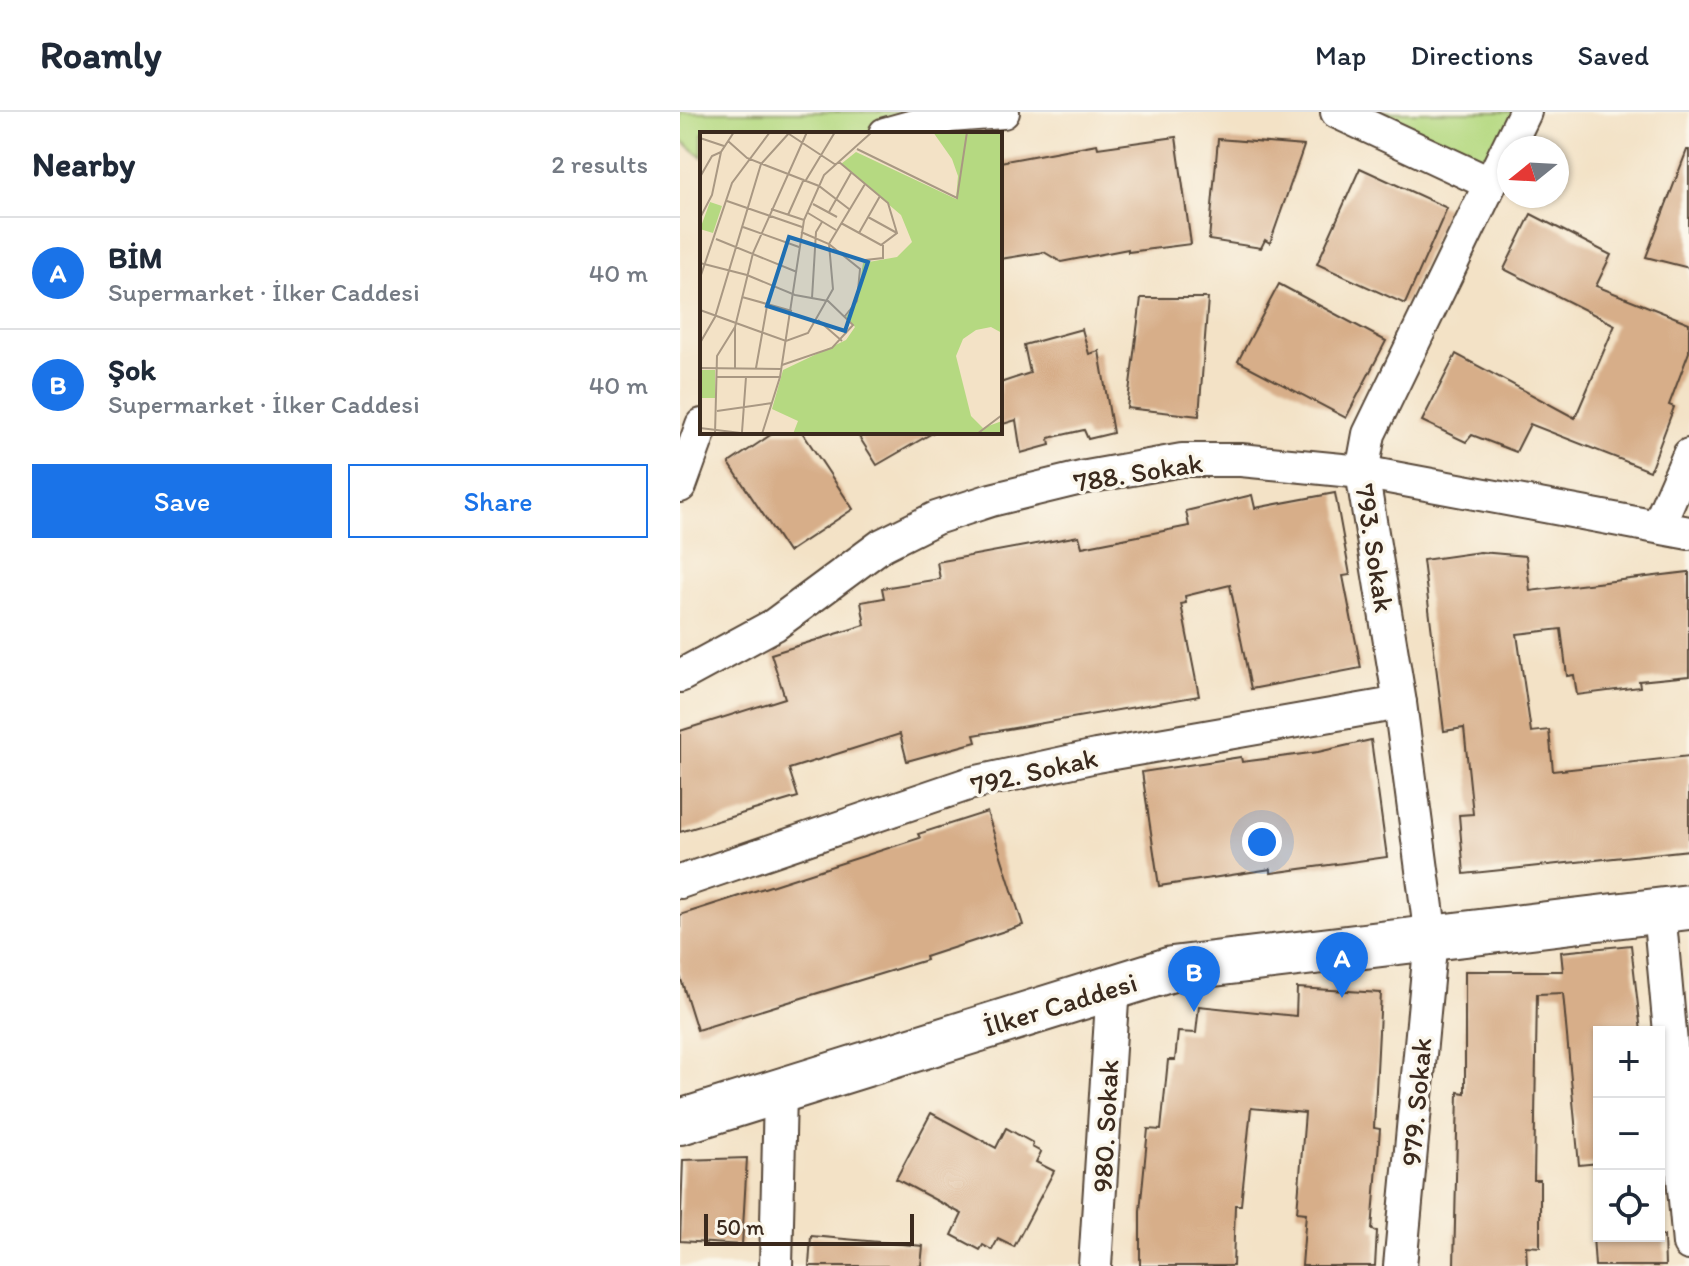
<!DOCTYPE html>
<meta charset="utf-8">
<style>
body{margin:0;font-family:Itim,sans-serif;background:#f6f6f7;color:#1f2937}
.controls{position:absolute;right:24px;bottom:24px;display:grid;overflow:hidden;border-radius:0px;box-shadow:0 2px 6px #0004}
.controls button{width:72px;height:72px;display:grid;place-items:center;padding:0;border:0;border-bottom:2px solid #e0e1e3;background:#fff;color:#1f2937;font:40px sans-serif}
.compass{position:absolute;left:817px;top:24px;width:72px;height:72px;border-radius:50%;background:#fff;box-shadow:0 2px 6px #0004;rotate:252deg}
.scale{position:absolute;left:24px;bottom:20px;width:210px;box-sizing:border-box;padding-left:8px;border:4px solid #3b2a1e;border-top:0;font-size:22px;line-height:28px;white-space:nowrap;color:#3b2a1e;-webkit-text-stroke:6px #fbf7ec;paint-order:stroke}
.you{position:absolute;left:582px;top:730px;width:28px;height:28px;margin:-20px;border:6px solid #fff;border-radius:50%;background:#1a73e8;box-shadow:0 0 0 12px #1a73e833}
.badge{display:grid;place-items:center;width:52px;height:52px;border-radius:50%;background:#1a73e8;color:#fff;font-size:26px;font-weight:700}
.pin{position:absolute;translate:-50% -66px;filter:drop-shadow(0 2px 4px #0008)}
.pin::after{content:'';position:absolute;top:42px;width:28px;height:24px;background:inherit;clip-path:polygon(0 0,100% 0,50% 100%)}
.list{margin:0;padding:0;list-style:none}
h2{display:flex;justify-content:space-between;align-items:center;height:104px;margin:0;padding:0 32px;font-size:34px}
h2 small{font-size:26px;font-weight:400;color:#747a83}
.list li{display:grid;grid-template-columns:52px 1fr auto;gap:24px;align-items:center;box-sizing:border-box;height:112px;padding:0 32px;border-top:2px solid #e0e1e3}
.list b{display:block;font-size:30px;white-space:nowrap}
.list p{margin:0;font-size:26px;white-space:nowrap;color:#747a83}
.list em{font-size:26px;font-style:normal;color:#747a83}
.actions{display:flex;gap:16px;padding:24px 32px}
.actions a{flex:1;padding:18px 0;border:2px solid #1a73e8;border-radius:0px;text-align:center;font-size:28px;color:#1a73e8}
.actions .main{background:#1a73e8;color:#fff}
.icon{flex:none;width:44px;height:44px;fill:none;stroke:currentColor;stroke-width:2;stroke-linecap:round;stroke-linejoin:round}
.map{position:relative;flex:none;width:1009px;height:1154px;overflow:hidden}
header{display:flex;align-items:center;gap:48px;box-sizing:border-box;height:112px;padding:0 40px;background:#fff;border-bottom:2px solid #e0e1e3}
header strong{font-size:38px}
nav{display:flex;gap:44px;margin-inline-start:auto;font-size:28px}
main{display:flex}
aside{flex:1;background:#fff}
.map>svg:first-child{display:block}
.green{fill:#b5d981;stroke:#788250;stroke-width:2}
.building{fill:#d7ae89}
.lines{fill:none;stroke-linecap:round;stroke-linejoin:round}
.street-casing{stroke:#574637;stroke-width:36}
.secondary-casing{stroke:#574637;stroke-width:48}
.street{stroke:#fff;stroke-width:32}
.secondary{stroke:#fff;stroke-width:44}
.labels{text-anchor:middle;stroke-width:7;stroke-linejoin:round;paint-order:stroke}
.street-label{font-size:28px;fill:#3b2a1e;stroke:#fbf7ec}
.inset-road{fill:none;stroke:#a99883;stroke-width:2}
.view{fill:#1f6fb2;fill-opacity:0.15;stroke:#1f6fb2;stroke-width:4}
.inset-edge{fill:none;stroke:#3b2a1e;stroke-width:4}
</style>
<header>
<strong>Roamly</strong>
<nav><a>Map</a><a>Directions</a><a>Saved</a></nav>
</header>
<main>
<aside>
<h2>Nearby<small>2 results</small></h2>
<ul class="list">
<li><span class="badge">A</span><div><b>BİM</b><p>Supermarket · İlker Caddesi</p></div><em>40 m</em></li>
<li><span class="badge">B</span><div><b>Şok</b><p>Supermarket · İlker Caddesi</p></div><em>40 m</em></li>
</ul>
<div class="actions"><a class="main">Save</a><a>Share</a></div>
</aside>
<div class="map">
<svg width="1009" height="1154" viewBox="0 0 1009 1154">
<rect width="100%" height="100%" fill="#fbf7ec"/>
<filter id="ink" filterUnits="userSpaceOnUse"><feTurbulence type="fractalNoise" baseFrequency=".0125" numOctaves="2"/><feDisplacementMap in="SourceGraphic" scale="16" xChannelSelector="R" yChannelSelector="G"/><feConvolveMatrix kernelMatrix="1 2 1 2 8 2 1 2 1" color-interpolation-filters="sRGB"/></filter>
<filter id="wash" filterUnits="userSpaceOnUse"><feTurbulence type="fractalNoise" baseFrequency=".006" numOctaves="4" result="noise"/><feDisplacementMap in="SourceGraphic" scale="32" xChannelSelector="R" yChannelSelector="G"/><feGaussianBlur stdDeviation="1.8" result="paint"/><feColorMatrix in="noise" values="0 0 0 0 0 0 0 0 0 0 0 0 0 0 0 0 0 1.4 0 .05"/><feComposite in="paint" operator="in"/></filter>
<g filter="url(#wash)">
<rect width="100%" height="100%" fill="#f3e2c6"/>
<g class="green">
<path d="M 0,0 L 247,0 L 185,22 L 22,22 L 22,45 L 0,27 Z"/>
<path d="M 695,0 L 849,0 L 823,56 Z"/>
</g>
<g id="blocks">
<g class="building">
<path d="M 496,25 L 511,132 L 448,140 L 448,137 L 381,150 L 364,140 L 320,147 L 320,50 L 417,32 L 418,36 Z"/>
<path d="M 538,27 L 624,34 L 590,131 L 585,128 L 581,136 L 529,128 Z"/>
<path d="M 1007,38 L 1009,38 L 1009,156 L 966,145 Z"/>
<path d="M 680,56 L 767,96 L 725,192 L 637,152 Z"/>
<path d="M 851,102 L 931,143 L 916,174 L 1009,211 L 1009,240 L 989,293 L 994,295 L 970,359 L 850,312 L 836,340 L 792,323 L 786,330 L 742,309 L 776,242 L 895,306 L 935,213 L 824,157 Z"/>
<path d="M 599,172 L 706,229 L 666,306 L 558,249 Z"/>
<path d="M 461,186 L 528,186 L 519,304 L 447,296 Z"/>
<path d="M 402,217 L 409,242 L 419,239 L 433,321 L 408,327 L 404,318 L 369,326 L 370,333 L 341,341 L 336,308 L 320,313 L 320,271 L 350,261 L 344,233 Z"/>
<path d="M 95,320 L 122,320 L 173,397 L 108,440 L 49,351 Z"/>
<path d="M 176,320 L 254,320 L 197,353 Z"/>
<path d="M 655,381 L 670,463 L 663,464 L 681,556 L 571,577 L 550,473 L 505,484 L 506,491 L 501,492 L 519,584 L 294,623 L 296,630 L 227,649 L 220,622 L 109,657 L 118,685 L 0,720 L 0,619 L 105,586 L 91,542 L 185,513 L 181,490 L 204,486 L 202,476 L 260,467 L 257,450 L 399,424 L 402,435 L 509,414 L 506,399 L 572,383 L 575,396 Z"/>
<path d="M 800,440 L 846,444 L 850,479 L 1009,460 L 1009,564 L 959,569 L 960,575 L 897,583 L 894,563 L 887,564 L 881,517 L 837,522 L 851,620 L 869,618 L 873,659 L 1009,644 L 1009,738 L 784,762 L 779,703 L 793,702 L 784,616 L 764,619 L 743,448 Z"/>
<path d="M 691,628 L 707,745 L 591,761 L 591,757 L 479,774 L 462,660 L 561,645 L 562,650 L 638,640 Z"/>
<path d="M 307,700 L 343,813 L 245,845 L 246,848 L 17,918 L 0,864 L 0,803 L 240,726 L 238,722 Z"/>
<path d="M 951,833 L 961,920 L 919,920 L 919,1051 L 899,1053 L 883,881 L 857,882 L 854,1068 L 860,1068 L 860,1135 L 846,1134 L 847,1154 L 774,1154 L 778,980 L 785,981 L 785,859 L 883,859 L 881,840 Z"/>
<path d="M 617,876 L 701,881 L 694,1016 L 700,1017 L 692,1118 L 697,1119 L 695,1154 L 622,1154 L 626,1101 L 617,1100 L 625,1001 L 571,996 L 561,1093 L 555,1093 L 553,1154 L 460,1154 L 460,1099 L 468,1017 L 481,1018 L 488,948 L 495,948 L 498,920 L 516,921 L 519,894 L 616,904 Z"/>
<path d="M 251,1001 L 316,1036 L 326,1016 L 353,1031 L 352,1035 L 361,1040 L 356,1050 L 374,1059 L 334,1135 L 318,1127 L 312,1138 L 303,1133 L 300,1138 L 272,1123 L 282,1102 L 216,1067 Z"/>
<path d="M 67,1046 L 62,1133 L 0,1129 L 3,1048 Z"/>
<path d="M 131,1124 L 243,1134 L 241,1154 L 129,1154 Z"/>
<path d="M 913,1124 L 984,1124 L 985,1154 L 915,1154 Z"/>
</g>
</g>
</g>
<g filter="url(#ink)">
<use href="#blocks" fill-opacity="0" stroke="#574637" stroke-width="2"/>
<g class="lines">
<defs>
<g id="street">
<path d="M 657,0 L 809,71"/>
<path d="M 205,22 L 270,4 L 323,0"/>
<path d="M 0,374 L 22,313"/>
<path d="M 978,414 L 1009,343"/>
<path d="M 0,564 L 94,513 L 202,433 L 256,406 L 311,388 L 401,366 L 502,348 L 561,348 L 682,360 L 1009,421"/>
<path d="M 0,770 L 288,672 L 416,644 L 720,591"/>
<path d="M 979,798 L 1009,1132"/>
<path d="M 96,1154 L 100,981"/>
<path d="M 415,1154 L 433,874"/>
<path d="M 720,1154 L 751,826 L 720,591 L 682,360 L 689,322 L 845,0"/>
</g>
<path id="secondary" d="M 0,1010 L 492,857 L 1009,795"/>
</defs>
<use href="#street" class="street-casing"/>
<use href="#secondary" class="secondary-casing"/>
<use href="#street" class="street"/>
<use href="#secondary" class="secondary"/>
</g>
</g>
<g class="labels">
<g class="street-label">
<text transform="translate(458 360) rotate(-9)" y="10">788. Sokak</text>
<text transform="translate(695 436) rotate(81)" y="10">793. Sokak</text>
<text transform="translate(354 659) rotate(-13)" y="10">792. Sokak</text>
<text transform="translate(380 892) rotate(-17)" y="10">İlker Caddesi</text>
<text transform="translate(736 990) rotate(-85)" y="10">979. Sokak</text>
<text transform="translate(425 1014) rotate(-87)" y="10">980. Sokak</text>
</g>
</g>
<g transform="translate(20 20)">
<rect width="302" height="302" fill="#f3e2c6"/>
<path d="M 233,0 L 302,0 L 302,201 L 291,195 L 276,198 L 263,207 L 256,224 L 271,284 L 283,296 L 302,289 L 302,302 L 93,302 L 98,289 L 72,277 L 83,238 L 146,208 L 155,195 L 146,185 L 157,169 L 163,131 L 197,125 L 212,110 L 201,83 L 141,32 L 156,20 L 256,67 L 258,44 L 252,27 ZM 10,70 L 22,74 L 13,101 L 0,97 ZM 0,238 L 15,238 L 15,266 L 0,266 Z" fill="#b5d981"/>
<path class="inset-road" d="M 86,0 L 136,33M 0,6 L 24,14M 28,9 L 47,26 L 119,54 L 149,77M 157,17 L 257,66 L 267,0M 139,30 L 188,71 L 197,101 L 181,113 L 141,91M 0,45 L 12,24 L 21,20M 106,48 L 135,0M 27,69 L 102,95M 113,72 L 137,85M 71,77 L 104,88M 129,80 L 151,41M 108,81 L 136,98M 88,83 L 104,47M 168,85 L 197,101M 0,86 L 12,63 L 21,20 L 34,0M 43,95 L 99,115M 101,100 L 129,112 L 160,137 L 157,169 L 145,184M 159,101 L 180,64M 16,107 L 97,140M 165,128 L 183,126 L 183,113M 0,131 L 47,143 L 95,163 L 128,169 L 153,193 L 132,216 L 82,233M 0,146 L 32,51 L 70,0M 42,165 L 92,179M 112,166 L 116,100 L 122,90M 0,178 L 86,209 L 108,201 L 133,157 L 129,112 L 165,52M 118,188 L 142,209M 0,211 L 15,185 L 61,32 L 90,0M 0,236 L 81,237M 35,236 L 35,195 L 53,121 L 107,0M 56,236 L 67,174M 17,245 L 80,245M 17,279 L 72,271M 0,296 L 49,302M 42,300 L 46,245M 15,302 L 17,224 L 35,195M 62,302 L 80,245 L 104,88 L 124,43 L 172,0M 277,302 L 302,283"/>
<path class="view" d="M 89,105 L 168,130 L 145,199 L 67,174 Z"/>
<rect width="302" height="302" class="inset-edge"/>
</g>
</svg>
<div class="controls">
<button>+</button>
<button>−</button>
<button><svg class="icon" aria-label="locate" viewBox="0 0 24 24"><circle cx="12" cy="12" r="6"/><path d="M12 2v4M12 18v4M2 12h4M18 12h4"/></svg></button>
</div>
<svg class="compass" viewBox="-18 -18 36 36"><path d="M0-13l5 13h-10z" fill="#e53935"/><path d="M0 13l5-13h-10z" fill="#747a83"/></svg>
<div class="scale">50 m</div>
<div class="you"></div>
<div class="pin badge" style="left:662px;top:886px">A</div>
<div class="pin badge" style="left:514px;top:900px">B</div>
</div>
</main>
